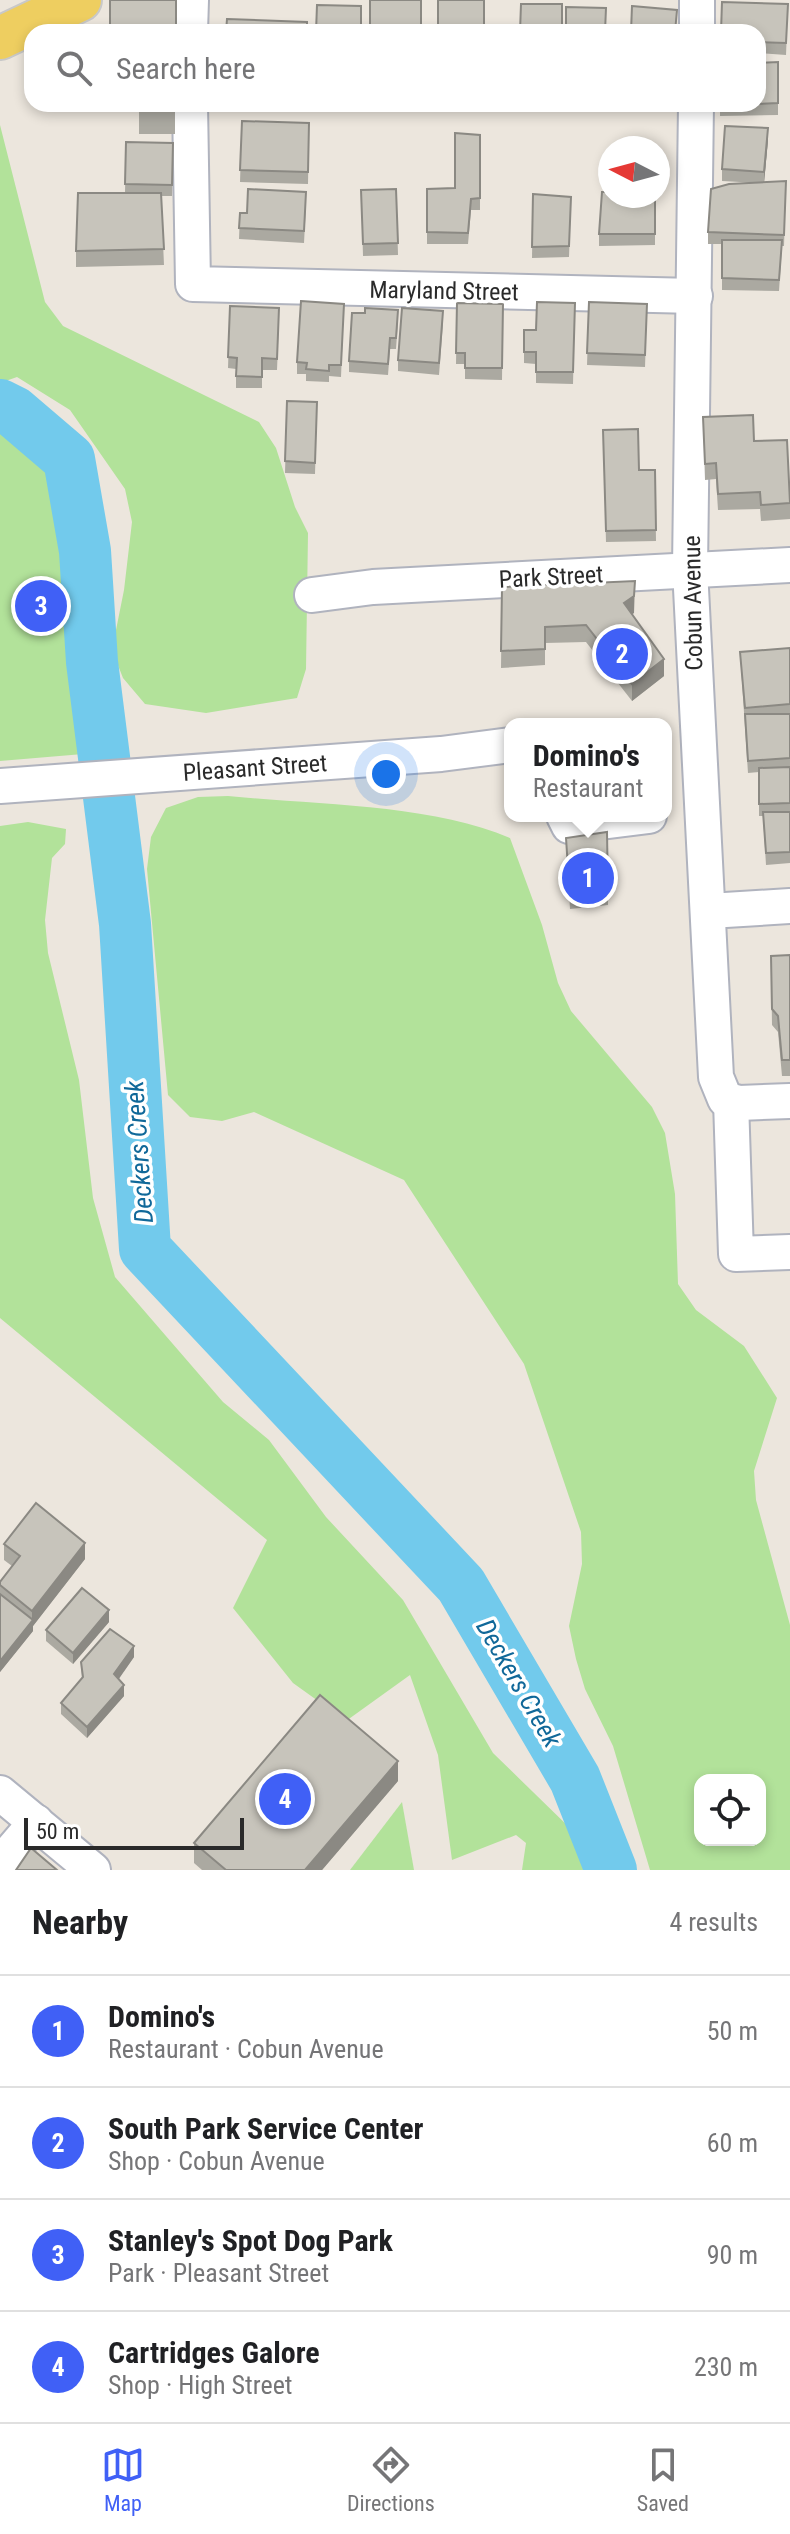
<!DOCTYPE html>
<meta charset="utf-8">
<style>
body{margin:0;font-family:"Roboto Condensed",sans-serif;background:#f6f6f6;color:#202124}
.controls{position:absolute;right:24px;bottom:24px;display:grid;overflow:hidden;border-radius:16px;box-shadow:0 4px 12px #0003}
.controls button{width:72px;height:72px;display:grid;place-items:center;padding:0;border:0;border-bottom:2px solid #e0e0e0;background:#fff;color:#202124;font:40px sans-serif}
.compass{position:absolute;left:598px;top:136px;width:72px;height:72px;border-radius:50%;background:#fff;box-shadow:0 4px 12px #0003;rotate:276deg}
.scale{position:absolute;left:24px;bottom:20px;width:220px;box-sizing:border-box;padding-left:8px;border:4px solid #2a2a2a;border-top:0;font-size:22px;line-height:28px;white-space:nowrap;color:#2a2a2a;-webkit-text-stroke:6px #fff;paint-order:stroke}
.you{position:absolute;left:386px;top:774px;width:28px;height:28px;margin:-20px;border:6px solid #fff;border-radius:50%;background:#1a73e8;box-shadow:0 0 0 12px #1a73e833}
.badge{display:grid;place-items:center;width:52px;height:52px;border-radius:50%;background:#4060f6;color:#fff;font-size:26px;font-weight:700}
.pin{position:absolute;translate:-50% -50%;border:4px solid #fff;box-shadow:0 2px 8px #0006}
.popup{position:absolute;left:504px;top:718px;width:168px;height:104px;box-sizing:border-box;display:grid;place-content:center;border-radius:16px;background:#fff;filter:drop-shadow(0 2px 6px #0005);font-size:26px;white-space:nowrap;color:#757577}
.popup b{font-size:30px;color:#202124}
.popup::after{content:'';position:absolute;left:50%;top:100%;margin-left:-16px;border:16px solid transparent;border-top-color:#fff}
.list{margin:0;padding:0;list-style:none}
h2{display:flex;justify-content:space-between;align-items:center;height:104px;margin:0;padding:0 32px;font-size:34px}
h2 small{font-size:26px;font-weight:400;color:#757577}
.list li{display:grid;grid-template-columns:52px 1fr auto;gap:24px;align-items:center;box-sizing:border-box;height:112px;padding:0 32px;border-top:2px solid #e0e0e0}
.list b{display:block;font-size:30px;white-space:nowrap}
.list p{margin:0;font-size:26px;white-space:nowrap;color:#757577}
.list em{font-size:26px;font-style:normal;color:#757577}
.icon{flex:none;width:44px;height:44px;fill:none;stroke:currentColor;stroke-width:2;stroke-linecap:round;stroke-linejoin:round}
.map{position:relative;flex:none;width:790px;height:1870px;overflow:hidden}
.search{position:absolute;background:#fff;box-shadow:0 4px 12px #0003;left:24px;right:24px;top:24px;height:88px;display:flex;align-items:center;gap:20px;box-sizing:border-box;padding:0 28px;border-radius:24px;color:#757577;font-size:30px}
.sheet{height:552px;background:#fff}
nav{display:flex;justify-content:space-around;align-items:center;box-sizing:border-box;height:112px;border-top:2px solid #e0e0e0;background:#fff;font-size:22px;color:#757577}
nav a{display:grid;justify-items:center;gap:4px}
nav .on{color:#4060f6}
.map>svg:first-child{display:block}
.green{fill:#b2e29a;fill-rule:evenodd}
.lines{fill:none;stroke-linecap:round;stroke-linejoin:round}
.river{stroke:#72caec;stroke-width:52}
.minor-casing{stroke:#b0b3be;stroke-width:38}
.major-casing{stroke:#c8c8c8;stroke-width:46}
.minor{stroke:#fff;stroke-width:34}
.major{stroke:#eece60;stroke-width:42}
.wall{fill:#aba9a1}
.shaded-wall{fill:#8b8983}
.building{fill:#c7c4bb;stroke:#8b8983;stroke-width:2}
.labels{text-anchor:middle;stroke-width:7;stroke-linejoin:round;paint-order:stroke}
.street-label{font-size:24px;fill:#2a2a2a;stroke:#fff}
.water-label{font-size:26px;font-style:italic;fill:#106899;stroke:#fff}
</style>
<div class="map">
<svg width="790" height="1870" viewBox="0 0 790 1870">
<rect width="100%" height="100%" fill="#ece6dd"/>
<g class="green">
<path d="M 0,125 L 45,302 L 63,326 L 259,422 L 276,448 L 295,507 L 308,533 L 306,669 L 297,698 L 206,713 L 145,704 L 123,678 L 112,650 L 124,590 L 132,522 L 125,489 L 70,410 L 17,377 L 0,383 Z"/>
<path d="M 14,412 L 69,459 L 95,753 L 0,761 L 0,417 Z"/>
<path d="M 228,796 C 316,805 431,804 510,838 L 542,925 L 558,983 L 571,1011 L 652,1107 L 665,1133 L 675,1194 L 678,1284 L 696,1310 L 744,1346 L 777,1398 L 754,1471 L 756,1500 L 790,1625 L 790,1870 L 650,1870 L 613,1746 L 585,1689 L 576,1659 L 569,1626 L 582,1564 L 581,1532 L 524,1364 L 404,1180 L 254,1112 L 222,1121 L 190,1117 L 168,1095 L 147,869 L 151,837 L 166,808 L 198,797 ZM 760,1780 L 760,1840 L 700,1840 L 700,1780 Z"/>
<path d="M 28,822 L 66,829 L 65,844 L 52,858 L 45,920 L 48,953 L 79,1080 L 93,1198 L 115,1277 L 223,1402 L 269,1440 L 326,1517 L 403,1600 L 493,1753 L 572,1830 L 591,1870 L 522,1870 L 526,1843 L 516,1835 L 452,1860 L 438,1755 L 410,1675 L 346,1721 L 293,1683 L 233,1608 L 267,1540 L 0,1318 L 0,826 Z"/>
<path d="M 402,1802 L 414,1870 L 350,1870 Z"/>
</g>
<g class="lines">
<path class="river" d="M 0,405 L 14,412 L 69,459 L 85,551 L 92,662 L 125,924 L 145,1249 L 461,1585 L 575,1779 L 611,1870"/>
<defs>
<g id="minor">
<path d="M 190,32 L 191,0"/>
<path d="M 697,32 L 697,0"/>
<path d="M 190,104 L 193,284 L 695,296"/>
<path d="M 696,104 L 690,569 L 716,1077 L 725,1099 L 739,1103 L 790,1101"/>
<path d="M 312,595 L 373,587 L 790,565"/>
<path d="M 0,786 L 441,754 L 510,745"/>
<path d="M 564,816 L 569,826 L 649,816"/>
<path d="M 709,911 L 790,906"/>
<path d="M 731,1101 L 736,1254 L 790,1252"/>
<path d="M 0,1793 L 93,1870"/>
<path d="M 0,1864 L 36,1822"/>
</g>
<path id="major" d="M 0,38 L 80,0"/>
</defs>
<use href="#minor" class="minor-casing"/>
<use href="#major" class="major-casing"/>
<use href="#minor" class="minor"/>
<use href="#major" class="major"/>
</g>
<g class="wall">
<path d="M 788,4 L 786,55 L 758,53 L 758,32 Z"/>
<path d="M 778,62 L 778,115 L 720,116 L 720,104 L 758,104 Z"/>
<path d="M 130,104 L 175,104 L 175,134 L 139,134 L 139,108 L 130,108 Z"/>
<path d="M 242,121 L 309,123 L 308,184 L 240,182 Z"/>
<path d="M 480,135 L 480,210 L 471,210 L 468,244 L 427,244 L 427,189 L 455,188 Z"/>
<path d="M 768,140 L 764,183 L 786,181 L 784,246 L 782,246 L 779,291 L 722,290 L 722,244 L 708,244 L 708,232 L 758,183 L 722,181 L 722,169 Z"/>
<path d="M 126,142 L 173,143 L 172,196 L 161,196 L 164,265 L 76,267 L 76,251 L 125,193 Z"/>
<path d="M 396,189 L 398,255 L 363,256 L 361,190 Z"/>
<path d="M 533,194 L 571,197 L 569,257 L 532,258 Z"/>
<path d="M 655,196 L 655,245 L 599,246 L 599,234 Z"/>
<path d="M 306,204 L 304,243 L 239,239 L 240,213 L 247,213 Z"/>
<path d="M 589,302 L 647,304 L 645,367 L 587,365 Z"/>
<path d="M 457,303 L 503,304 L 502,380 L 465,379 L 465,364 L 456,364 Z"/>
<path d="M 575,303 L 573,384 L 536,383 L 536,364 L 524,363 L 524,330 L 536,330 Z"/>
<path d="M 344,304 L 341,377 L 329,376 L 329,382 L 306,381 L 306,374 L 297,374 L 297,362 Z"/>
<path d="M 230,306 L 279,319 L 277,370 L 262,370 L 262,388 L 236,388 L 236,369 L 228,368 Z"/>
<path d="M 398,321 L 396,349 L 390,349 L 388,375 L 349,372 L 349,361 Z"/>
<path d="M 443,323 L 439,375 L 398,371 L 398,360 Z"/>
<path d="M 287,401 L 317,402 L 315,474 L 285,473 Z"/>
<path d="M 703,417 L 754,441 L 790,503 L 790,519 L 761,521 L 760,509 L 718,510 L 716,479 L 705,480 Z"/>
<path d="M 603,430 L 639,470 L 655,470 L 656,541 L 606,542 Z"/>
<path d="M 502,587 L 634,613 L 632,614 L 664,676 L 632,701 L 586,642 L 545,643 L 545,665 L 501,668 Z"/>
<path d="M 790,648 L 790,863 L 766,865 L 763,816 L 759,816 L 759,772 L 748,773 L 740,652 Z"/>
<path d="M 607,832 L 608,905 L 570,909 L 566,838 Z"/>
<path d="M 790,955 L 790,1076 L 782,1076 L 778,1032 L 772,1025 L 771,956 Z"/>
<path d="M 4,1544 L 85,1559 L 33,1626 L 33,1631 L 0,1672 L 0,1582 L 12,1566 L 4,1560 Z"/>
<path d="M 109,1622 L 73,1664 L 46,1641 L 46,1630 Z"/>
<path d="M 134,1657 L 118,1679 L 124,1696 L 87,1738 L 61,1714 L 61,1703 L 82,1679 L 81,1662 Z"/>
<path d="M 398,1781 L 322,1870 L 202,1870 L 194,1863 L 194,1843 Z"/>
</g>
<g class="shaded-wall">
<path d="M 768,128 L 768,140 L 764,183 L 764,172 Z"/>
<path d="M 635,581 L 634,613 L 624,619 L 624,603 Z"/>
<path d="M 664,659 L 664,676 L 632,701 L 632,684 Z"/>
<path d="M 85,1543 L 85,1559 L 33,1626 L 33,1631 L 0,1672 L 0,1661 L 32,1620 L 32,1611 Z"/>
<path d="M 109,1610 L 109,1622 L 73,1664 L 73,1653 Z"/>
<path d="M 134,1646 L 134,1657 L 114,1686 L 114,1674 Z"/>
<path d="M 124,1685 L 124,1696 L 87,1738 L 87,1727 Z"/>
<path d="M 398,1761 L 398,1781 L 322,1870 L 305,1870 Z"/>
</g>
<g class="building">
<path d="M 110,0 L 176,0 L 176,32 L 119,32 L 119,30 L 110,30 Z"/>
<rect x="370" y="0" width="51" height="32"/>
<rect x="438" y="0" width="46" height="32"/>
<path d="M 722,2 L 788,4 L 786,43 L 758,42 L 758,32 L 721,32 Z"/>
<path d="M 521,4 L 562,4 L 562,32 L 520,32 Z"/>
<path d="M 317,5 L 361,6 L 361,32 L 316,32 Z"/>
<path d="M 632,6 L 677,10 L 675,32 L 631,32 Z"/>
<path d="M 566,7 L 606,8 L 605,32 L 566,32 Z"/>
<path d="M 227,19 L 307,22 L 307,32 L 226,32 Z"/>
<path d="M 778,62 L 778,103 L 758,104 L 758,63 Z"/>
<rect x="139" y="104" width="36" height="4"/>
<path d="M 242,121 L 309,123 L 308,172 L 240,170 Z"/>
<path d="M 725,126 L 768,128 L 764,172 L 722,169 Z"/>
<path d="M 455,133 L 480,135 L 480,198 L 471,199 L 468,233 L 427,232 L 427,189 L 455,188 Z"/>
<path d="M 126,142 L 173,143 L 172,185 L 125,184 Z"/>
<path d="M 786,181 L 784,235 L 708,232 L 711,189 L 729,184 Z"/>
<path d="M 248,189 L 306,192 L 304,231 L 239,228 L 240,213 L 247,213 Z"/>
<path d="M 396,189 L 398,243 L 363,244 L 361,190 Z"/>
<path d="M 602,192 L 610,192 L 610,196 L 655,196 L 655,234 L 599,234 Z"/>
<path d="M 78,193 L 161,193 L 164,249 L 76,251 Z"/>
<path d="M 533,194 L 571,197 L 569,246 L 532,247 Z"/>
<path d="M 722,240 L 782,240 L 779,280 L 722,278 Z"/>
<path d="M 301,301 L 344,304 L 341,365 L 329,365 L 329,371 L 306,369 L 307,363 L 297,362 Z"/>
<path d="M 537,302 L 575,303 L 573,372 L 536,372 L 536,352 L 524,352 L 524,330 L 536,330 Z"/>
<path d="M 589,302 L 647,304 L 645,355 L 587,353 Z"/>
<path d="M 457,303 L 503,304 L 502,368 L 465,368 L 465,353 L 456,353 Z"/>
<path d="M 230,306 L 279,308 L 277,359 L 262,358 L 262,377 L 236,376 L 237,358 L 228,357 Z"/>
<path d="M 365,308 L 398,310 L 396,338 L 390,338 L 388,364 L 349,361 L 352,313 L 365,313 Z"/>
<path d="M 402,308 L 443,311 L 439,363 L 398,360 Z"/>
<path d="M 287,401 L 317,402 L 315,463 L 285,461 Z"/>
<path d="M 753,415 L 754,441 L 787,440 L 790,503 L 761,505 L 760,492 L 718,494 L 716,463 L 705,464 L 703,417 Z"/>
<path d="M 638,429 L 639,470 L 655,470 L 656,530 L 606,531 L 603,430 Z"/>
<path d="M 635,581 L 634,596 L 624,603 L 664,659 L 632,684 L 586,625 L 545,627 L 545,649 L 501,651 L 502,587 Z"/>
<path d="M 790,648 L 790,704 L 745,708 L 740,652 Z"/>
<path d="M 745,714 L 790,714 L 790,758 L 748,761 Z"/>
<path d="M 790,767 L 790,803 L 759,804 L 759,768 Z"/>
<path d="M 763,812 L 790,812 L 790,852 L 766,853 Z"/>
<path d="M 607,832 L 608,894 L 570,898 L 566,838 Z"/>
<path d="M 790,955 L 790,1060 L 782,1060 L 778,1016 L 772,1009 L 771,956 Z"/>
<path d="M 36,1503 L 85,1543 L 32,1611 L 0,1585 L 0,1582 L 20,1556 L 4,1544 Z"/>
<path d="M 82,1588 L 109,1610 L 73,1653 L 46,1630 Z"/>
<path d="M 0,1594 L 33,1620 L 0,1661 Z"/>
<path d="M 110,1629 L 134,1646 L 114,1674 L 124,1685 L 87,1727 L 61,1703 L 83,1677 L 81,1662 Z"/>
<path d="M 320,1695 L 398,1761 L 305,1870 L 226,1870 L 194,1843 Z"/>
<path d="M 31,1848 L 57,1870 L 16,1870 Z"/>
</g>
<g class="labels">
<g class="street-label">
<text transform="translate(444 291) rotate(1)" y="8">Maryland Street</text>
<text transform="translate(551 577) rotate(-3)" y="8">Park Street</text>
<text transform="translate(693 603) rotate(-91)" y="8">Cobun Avenue</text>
<text transform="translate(255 768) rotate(-4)" y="8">Pleasant Street</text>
</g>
<g class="water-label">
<text transform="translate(139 1152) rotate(-94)" y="9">Deckers Creek</text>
<text transform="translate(519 1683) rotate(60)" y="9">Deckers Creek</text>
</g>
</g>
</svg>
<div class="controls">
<button><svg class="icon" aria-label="locate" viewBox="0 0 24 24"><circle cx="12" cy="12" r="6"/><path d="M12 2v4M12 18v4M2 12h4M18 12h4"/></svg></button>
</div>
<svg class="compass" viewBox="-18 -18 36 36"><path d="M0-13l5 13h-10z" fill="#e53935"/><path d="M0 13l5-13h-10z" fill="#757577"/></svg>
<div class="scale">50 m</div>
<div class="you"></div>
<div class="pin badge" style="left:588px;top:878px">1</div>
<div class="popup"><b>Domino's</b>Restaurant</div>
<div class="pin badge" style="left:622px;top:654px">2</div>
<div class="pin badge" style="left:41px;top:606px">3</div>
<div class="pin badge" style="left:285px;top:1799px">4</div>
<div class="search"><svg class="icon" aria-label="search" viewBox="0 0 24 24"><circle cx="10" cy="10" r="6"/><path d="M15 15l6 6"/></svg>Search here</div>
</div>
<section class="sheet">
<h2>Nearby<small>4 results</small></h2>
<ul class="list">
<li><span class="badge">1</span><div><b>Domino's</b><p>Restaurant · Cobun Avenue</p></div><em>50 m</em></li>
<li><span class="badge">2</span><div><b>South Park Service Center</b><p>Shop · Cobun Avenue</p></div><em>60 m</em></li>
<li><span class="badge">3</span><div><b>Stanley's Spot Dog Park</b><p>Park · Pleasant Street</p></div><em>90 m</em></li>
<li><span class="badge">4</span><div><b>Cartridges Galore</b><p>Shop · High Street</p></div><em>230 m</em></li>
</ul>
</section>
<nav>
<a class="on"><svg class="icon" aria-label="map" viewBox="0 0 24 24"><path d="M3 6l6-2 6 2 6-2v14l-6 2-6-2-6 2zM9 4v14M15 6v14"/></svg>Map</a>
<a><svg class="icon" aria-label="directions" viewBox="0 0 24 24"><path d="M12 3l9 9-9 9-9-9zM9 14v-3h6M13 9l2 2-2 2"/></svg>Directions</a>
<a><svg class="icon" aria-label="saved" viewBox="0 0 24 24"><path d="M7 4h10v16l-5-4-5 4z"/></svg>Saved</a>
</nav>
